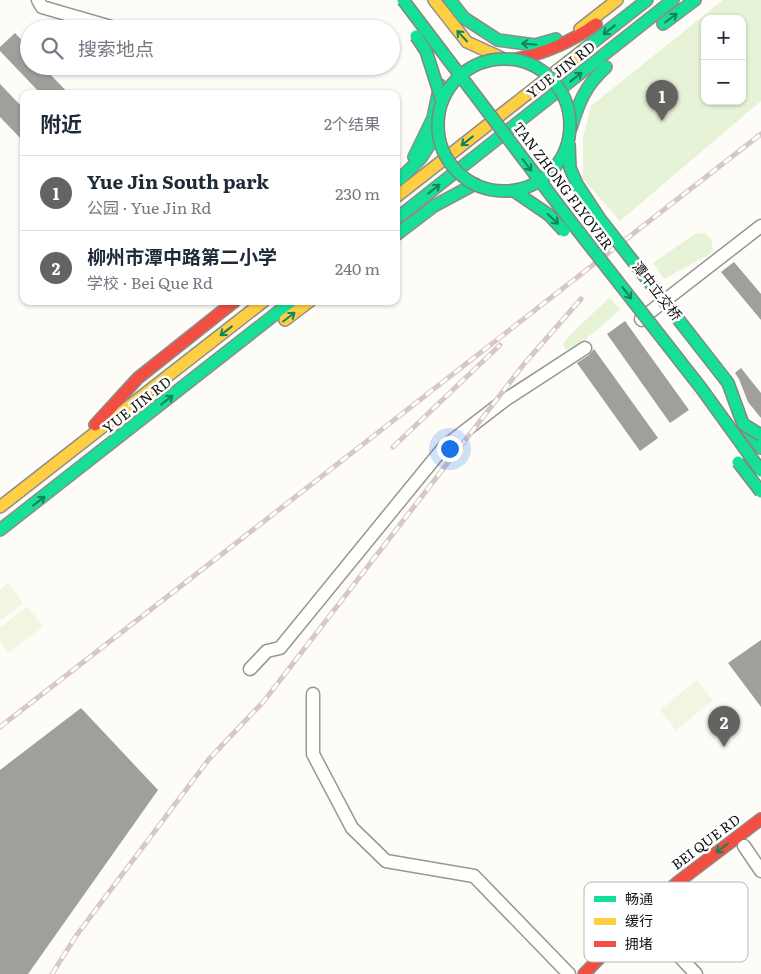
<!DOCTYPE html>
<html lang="zh">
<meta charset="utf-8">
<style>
body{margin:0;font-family:Literata,"Noto Sans SC",serif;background:#f6f6f7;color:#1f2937}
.controls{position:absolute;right:15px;top:15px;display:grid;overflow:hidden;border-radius:10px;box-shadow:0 1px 4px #0004}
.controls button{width:45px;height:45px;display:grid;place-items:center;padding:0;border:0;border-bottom:1px solid #e0e1e3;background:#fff;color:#1f2937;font:25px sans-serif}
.you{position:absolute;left:449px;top:448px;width:18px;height:18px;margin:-12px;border:4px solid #fff;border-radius:50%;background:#1a73e8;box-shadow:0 0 0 8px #1a73e833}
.badge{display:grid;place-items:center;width:32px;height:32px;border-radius:50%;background:#646362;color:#fff;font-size:16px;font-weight:700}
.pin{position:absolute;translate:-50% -41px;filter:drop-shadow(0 1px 2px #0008)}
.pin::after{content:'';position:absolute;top:26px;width:18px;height:15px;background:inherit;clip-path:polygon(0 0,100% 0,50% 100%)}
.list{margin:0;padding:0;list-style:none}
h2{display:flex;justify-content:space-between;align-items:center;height:65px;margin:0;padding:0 20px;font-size:21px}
h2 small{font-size:16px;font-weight:400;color:#747a83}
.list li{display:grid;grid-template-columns:32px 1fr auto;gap:15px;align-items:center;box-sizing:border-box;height:75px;padding:0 20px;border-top:1px solid #e0e1e3}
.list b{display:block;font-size:19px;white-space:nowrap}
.list p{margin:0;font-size:16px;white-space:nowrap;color:#747a83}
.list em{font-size:16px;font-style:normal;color:#747a83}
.icon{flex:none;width:28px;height:28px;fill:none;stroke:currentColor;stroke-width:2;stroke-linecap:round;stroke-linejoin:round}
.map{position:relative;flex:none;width:761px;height:974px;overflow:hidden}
.search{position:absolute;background:#fff;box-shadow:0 1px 4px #0004;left:20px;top:20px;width:380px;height:55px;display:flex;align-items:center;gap:12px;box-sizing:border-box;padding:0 18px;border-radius:28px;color:#747a83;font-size:19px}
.panel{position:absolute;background:#fff;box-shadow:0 1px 4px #0004;left:20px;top:90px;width:380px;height:215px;border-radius:10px}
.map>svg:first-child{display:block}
.green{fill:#e7f3d7;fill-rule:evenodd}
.pitch{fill:#f0f6e1}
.building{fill:#a19f9c}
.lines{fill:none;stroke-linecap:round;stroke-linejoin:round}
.street-casing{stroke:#979795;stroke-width:15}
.fast-casing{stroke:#8e8d8b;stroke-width:14}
.slow-casing{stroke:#8e8d8b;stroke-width:14}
.jam-casing{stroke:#8e8d8b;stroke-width:14}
.street{stroke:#fffffe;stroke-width:12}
.fast{stroke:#16e098;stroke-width:11}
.slow{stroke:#ffcf43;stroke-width:11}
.jam{stroke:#f24e42;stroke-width:11}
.rail-casing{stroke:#d9c6c7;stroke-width:5}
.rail{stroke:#fff;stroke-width:3;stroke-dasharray:9;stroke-linecap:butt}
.fast-bridge-casing{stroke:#858482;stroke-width:14;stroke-linecap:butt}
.fast-bridge{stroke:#16e098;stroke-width:11}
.oneway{stroke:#14835b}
.labels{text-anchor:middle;stroke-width:5;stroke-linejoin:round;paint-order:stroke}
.street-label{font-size:14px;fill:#111;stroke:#fff}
.key{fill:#fff;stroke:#b8b8b8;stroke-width:1}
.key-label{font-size:14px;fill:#111}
</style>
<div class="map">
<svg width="761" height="974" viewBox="0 0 761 974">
<rect width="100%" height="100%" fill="#fdfcf7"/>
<g class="green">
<path d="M 723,0 L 761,0 L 761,101 L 620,221 L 583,179 L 583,137 L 591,106 ZM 705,19 L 742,19 L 742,101 L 705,101 Z"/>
<path d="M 705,233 L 711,239 L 713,249 L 710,254 L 664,279 L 653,263 L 695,234 Z"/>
<path d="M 610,297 L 620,310 L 573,350 L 565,349 L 563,344 L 569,336 Z"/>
</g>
<g class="pitch">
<path d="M 8,583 L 23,603 L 0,621 L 0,590 Z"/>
<path d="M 27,607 L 43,626 L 9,653 L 0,642 L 0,628 Z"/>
<path d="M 697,680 L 713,700 L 676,730 L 660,710 Z"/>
</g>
<g class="building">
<path d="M 15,33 L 29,48 L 29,66 L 46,66 L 53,73 L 51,75 L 69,94 L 41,94 L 0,51 L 0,47 Z"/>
<path d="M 0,84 L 24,109 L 24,142 L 0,117 Z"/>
<path d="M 734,262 L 761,294 L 761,320 L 721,272 Z"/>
<path d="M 625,321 L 689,410 L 670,423 L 607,334 Z"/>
<path d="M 594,349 L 658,438 L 640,451 L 577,363 L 589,355 Z"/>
<path d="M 741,368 L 761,393 L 761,418 L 748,402 L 739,379 L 735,373 Z"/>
<path d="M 761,640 L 761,707 L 728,663 Z"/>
<path d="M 81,708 L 158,790 L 28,974 L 0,974 L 0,770 Z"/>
</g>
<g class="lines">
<defs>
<g id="street">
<path d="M 38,0 L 42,7 L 118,29"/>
<path d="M 642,320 L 641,319 L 761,226"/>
<path d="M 250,669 L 267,651 L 280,648 L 444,447 L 505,400 L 585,348"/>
<path d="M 313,694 L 313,754 L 352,828 L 386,861 L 474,876 L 569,974"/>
<path d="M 744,846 L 761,871"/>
<path d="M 648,923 L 696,974"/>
</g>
<g id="fast">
<path d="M 450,0 L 464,18 L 498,40 L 535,45 L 556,39"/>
<path d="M 663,24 L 695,0"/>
<path d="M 582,51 L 647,0"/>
<path d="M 571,128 C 579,102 585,86 606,67"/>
<path d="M 414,157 L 433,118 L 440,85"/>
<path d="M 399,180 L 421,158 L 438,132"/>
<path d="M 396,219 L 673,0"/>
<path d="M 396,235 L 434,206 L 475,184"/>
<path d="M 743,424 L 761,448"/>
<path d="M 0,530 L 292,301"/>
</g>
<g id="slow">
<path d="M 434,0 L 467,42 L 502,58"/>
<path d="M 580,29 L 617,0"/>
<path d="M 396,197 L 582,51"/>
<path d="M 285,320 L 310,301"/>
<path d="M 0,507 L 264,301"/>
</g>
<g id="jam">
<path d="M 516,59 C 546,53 571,42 596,24"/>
<path d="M 95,425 L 138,378 L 235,301"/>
<path d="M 584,974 L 641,915 L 678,882 L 761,819"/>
</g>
</defs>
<use href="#street" class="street-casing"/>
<use href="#fast" class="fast-casing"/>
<use href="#slow" class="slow-casing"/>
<use href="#jam" class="jam-casing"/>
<use href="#street" class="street"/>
<use href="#fast" class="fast"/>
<use href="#slow" class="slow"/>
<use href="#jam" class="jam"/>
<defs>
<g id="rail">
<path d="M 393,447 L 500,345"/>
<path d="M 0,727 L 761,134"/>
<path d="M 52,974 L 76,936 L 209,759 L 264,701 L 524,364 L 581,299"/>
</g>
</defs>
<use href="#rail" class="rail-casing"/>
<use href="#rail" class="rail"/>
<defs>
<g id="fast-bridge">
<path d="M 403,0 L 572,223 L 701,388 L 761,471"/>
<path d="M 416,36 L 426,51 L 442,101"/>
<circle cx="504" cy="125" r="66"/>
<path d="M 569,143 L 570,168 L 577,184 L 600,219 L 728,383 L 743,424 L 761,435"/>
<path d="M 514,191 L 549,215 L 564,231"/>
<path d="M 738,462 L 761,492"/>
</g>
</defs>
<use href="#fast-bridge" class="fast-bridge-casing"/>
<use href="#fast-bridge" class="fast-bridge"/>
</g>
<defs><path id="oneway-shaft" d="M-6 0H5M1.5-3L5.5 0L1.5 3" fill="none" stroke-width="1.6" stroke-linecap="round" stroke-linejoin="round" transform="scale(1.25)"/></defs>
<g class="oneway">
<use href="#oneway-shaft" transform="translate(671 18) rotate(-37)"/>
<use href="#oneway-shaft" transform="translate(609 30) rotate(142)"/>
<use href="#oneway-shaft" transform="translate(462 36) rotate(-133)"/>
<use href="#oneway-shaft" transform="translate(529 44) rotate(-175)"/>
<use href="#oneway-shaft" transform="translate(576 77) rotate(-38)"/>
<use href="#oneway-shaft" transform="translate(467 141) rotate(142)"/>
<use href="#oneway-shaft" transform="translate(527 165) rotate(53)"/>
<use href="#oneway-shaft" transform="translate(434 189) rotate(-38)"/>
<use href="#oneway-shaft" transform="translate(553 219) rotate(43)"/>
<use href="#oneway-shaft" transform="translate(627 293) rotate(52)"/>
<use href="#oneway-shaft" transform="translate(289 317) rotate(-37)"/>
<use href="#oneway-shaft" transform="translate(226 331) rotate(142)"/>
<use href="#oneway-shaft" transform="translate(167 400) rotate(-38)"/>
<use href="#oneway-shaft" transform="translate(39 501) rotate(-38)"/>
<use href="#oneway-shaft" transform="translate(722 848) rotate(143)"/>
</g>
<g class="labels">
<g class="street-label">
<text transform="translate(561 70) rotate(-38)" y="5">YUE JIN RD</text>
<text transform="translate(563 186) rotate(53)" y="5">TAN ZHONG FLYOVER</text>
<text transform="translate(657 291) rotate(52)" y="5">潭中立交桥</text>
<text transform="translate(137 405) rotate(-38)" y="5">YUE JIN RD</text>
<text transform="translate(706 842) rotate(-37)" y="5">BEI QUE RD</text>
</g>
</g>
<rect x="584" y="882" width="164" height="80" rx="8" class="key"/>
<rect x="594" y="896" width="22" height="6" fill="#16e098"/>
<rect x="594" y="918" width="22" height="7" fill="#ffcf43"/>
<rect x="594" y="941" width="22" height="6" fill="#f24e42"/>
<g class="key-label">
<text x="625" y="904">畅通</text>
<text x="625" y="926">缓行</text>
<text x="625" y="949">拥堵</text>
</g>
</svg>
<div class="controls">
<button>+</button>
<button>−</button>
</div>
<div class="you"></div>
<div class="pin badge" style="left:662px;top:121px">1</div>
<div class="pin badge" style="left:724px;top:747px">2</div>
<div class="search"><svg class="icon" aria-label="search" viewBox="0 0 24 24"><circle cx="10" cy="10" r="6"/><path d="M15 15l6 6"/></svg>搜索地点</div>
<section class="panel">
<h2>附近<small>2个结果</small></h2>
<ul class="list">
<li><span class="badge">1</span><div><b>Yue Jin South park</b><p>公园 · Yue Jin Rd</p></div><em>230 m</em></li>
<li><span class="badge">2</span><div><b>柳州市潭中路第二小学</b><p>学校 · Bei Que Rd</p></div><em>240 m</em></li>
</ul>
</section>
</div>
